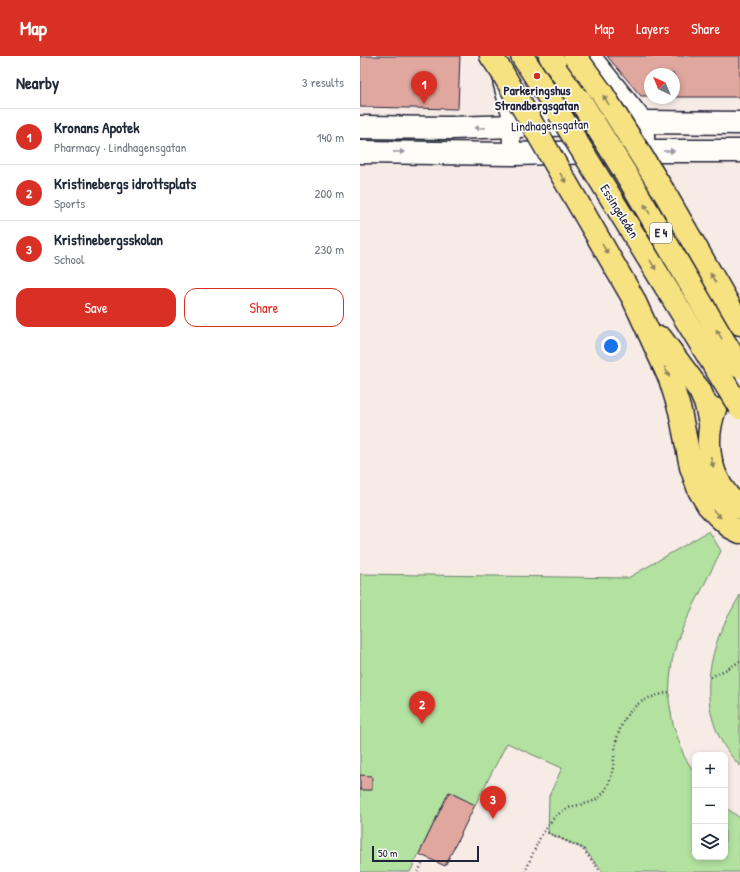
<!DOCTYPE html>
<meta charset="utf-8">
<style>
body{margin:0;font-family:"Patrick Hand",sans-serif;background:#f6f6f7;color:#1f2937}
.controls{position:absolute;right:12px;bottom:12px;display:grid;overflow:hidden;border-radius:8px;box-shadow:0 2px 6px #0003}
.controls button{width:36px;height:36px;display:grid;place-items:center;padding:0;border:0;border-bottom:1px solid #e0e1e3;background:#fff;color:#1f2937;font:20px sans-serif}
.compass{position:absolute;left:284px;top:12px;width:36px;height:36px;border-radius:50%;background:#fff;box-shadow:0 2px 6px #0003;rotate:316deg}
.scale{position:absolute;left:12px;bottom:10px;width:107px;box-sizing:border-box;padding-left:4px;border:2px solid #22223b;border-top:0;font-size:11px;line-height:14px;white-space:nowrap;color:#22223b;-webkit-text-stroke:3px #fdfcf7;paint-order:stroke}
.you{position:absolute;left:251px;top:290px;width:14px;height:14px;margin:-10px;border:3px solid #fff;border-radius:50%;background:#1a73e8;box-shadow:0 0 0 6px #1a73e833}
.badge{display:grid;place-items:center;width:26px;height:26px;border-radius:50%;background:#d93025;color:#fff;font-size:13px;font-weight:700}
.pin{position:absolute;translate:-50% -33px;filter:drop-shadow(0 1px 2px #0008)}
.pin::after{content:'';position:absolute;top:21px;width:14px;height:12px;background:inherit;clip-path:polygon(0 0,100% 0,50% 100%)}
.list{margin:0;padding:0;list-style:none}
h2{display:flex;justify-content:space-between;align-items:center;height:52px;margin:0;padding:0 16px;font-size:17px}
h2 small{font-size:13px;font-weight:400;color:#747a83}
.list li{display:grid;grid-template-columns:26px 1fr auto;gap:12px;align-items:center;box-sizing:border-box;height:56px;padding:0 16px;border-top:1px solid #e0e1e3}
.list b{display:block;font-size:15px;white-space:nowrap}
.list p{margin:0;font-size:13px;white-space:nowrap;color:#747a83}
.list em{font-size:13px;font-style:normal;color:#747a83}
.actions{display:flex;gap:8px;padding:12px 16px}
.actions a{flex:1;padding:9px 0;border:1px solid #d93025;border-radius:12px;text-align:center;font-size:14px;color:#d93025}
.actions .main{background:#d93025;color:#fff}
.icon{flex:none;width:22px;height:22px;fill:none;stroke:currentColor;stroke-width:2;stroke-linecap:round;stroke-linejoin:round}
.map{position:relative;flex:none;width:380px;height:816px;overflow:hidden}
header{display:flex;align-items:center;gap:24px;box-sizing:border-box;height:56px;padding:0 20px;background:#d93025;color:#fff}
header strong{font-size:19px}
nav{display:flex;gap:22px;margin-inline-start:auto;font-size:14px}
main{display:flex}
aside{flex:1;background:#fff}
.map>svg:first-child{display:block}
.green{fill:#b3e1a0;stroke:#6a826e}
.building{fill:#e0a79e;stroke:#22223b}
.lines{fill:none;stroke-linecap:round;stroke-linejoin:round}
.street-casing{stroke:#22223b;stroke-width:20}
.secondary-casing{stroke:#22223b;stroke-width:25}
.highway-casing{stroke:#22223b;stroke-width:25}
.path{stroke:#22223b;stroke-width:2.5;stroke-dasharray:1 3;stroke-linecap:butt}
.street{stroke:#fdfcf7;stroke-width:17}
.secondary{stroke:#fdfcf7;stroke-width:22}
.highway{stroke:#f7e281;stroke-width:22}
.highway-bridge-casing{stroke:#22223b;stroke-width:25;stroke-linecap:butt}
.highway-bridge{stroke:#f7e281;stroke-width:22}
.oneway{fill:#8c825e}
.oneway2{fill:#9a9aa2}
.poi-dot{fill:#c8321e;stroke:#fdfcf7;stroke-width:1.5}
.labels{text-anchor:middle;stroke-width:3.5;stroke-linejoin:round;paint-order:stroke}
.shield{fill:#fdfcf7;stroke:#646373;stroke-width:1}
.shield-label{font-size:12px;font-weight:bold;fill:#22223b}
.poi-label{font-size:13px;font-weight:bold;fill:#22223b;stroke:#fdfcf7}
.street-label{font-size:13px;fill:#22223b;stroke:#fdfcf7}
</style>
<header>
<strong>Map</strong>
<nav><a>Map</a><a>Layers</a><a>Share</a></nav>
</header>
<main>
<aside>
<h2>Nearby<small>3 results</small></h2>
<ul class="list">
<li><span class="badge">1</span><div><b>Kronans Apotek</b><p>Pharmacy · Lindhagensgatan</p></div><em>140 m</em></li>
<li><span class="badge">2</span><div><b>Kristinebergs idrottsplats</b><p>Sports</p></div><em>200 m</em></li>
<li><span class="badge">3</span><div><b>Kristinebergsskolan</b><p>School</p></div><em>230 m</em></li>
</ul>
<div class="actions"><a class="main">Save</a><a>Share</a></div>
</aside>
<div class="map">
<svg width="380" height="816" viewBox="0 0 380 816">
<rect width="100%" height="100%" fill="#f7ebe5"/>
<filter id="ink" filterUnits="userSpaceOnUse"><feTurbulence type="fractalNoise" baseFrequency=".025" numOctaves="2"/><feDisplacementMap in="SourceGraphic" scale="8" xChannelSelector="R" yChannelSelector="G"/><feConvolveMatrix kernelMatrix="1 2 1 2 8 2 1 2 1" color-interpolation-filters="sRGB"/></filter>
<g filter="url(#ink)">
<g class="green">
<path d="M 0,77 L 83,78 L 83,91 L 0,90 Z"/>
<path d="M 349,475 L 361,495 L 324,569 L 317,585 L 312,605 L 310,624 L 309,644 L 313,668 L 324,700 L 335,718 L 335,801 L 365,801 L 365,751 L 380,762 L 380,816 L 243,816 L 224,793 L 188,777 L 189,740 L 202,712 L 147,687 L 115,749 L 89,736 L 50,816 L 0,816 L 0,518 L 268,522 Z"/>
<path d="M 380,539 L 380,710 C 344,673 342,626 359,580 C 364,566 373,552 380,539 Z"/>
</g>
<g class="building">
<path d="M 0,0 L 100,0 L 98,53 L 0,51 Z"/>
<path d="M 247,0 L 380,0 L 380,41 L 314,41 L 314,18 L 290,18 L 290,40 L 281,40 Z"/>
<path d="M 0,719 L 12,720 L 12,734 L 0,734 Z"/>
<path d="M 89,736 L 115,749 L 85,810 L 59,798 Z"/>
</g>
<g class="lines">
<defs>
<g id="street">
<path d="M 232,0 L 285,66 L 286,95"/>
<path d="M 142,27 L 150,56 L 152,98"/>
</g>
<g id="secondary">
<path d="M 0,71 L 91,72 L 285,66 L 380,67"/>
<path d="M 0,96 L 152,98 L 286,95 L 380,95"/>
</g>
<g id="highway">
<path d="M 131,0 L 142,16"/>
<path d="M 162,0 L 199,57"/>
<path d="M 190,0 L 220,44"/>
<path d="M 304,136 L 380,268"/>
<path d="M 225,159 L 273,242 L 310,323 L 320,355 L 331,411 L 339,434 L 348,449 L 358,460 L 370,471 L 380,476"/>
<path d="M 301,282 L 340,335 L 346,349 L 350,367"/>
<path d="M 355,353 C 342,389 350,426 380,452"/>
</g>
</defs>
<use href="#street" class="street-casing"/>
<use href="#secondary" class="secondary-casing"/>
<use href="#highway" class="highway-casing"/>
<g class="path">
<path d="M 351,621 L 371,611 L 380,605"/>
<path d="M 184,775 L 222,792 L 241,816"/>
<path d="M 58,816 L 62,808"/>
<path d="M 165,816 C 175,794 184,762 209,752 C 221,747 235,749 244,736 C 251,726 253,714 254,702 C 256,677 264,652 289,642 C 295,640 303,638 309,636"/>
</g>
<use href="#street" class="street"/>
<use href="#secondary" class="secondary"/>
<use href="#highway" class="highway"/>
<defs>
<g id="highway-bridge">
<path d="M 215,0 L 242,37 L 304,136"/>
<path d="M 142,16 L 225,159"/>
<path d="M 220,44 L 269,123 L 359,277 L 380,311"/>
<path d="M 199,57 L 380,352"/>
</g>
</defs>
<use href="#highway-bridge" class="highway-bridge-casing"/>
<use href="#highway-bridge" class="highway-bridge"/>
</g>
<defs><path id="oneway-solid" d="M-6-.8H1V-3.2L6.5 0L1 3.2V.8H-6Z"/></defs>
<g class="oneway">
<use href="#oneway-solid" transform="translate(246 44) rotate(-122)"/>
<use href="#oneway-solid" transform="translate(203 122) rotate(59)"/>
<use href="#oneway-solid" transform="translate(287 153) rotate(-120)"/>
<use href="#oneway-solid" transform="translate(245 193) rotate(60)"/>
<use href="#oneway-solid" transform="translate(293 209) rotate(59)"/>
<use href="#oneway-solid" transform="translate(353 222) rotate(-120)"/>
<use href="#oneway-solid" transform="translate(359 278) rotate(-121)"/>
<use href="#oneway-solid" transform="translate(307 316) rotate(65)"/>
<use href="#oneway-solid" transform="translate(352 406) rotate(75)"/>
<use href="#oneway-solid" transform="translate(357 458) rotate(45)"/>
</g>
<g class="oneway2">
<use href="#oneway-solid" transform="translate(120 72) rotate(178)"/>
<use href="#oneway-solid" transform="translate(309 95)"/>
<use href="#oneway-solid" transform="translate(39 96) rotate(1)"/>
</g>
</g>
<circle class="poi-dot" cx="177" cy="20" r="4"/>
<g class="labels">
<rect class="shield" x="290" y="167" width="22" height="20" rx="3"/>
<g class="shield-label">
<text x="301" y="181">E 4</text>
</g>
<g class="poi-label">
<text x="177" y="39">Parkeringshus<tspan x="177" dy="15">Strandbergsgatan</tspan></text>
</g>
<g class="street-label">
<text transform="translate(190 69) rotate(-2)" y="5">Lindhagensgatan</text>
<text transform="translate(260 155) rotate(58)" y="5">Essingeleden</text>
</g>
</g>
</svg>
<div class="controls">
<button>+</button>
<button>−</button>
<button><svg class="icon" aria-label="layers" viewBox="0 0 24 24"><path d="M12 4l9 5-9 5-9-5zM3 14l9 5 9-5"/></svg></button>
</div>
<svg class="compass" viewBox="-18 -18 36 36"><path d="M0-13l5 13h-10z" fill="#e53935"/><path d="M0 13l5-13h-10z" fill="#747a83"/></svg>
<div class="scale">50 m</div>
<div class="you"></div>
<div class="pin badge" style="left:64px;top:48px">1</div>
<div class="pin badge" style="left:62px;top:668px">2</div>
<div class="pin badge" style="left:133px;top:763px">3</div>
</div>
</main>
